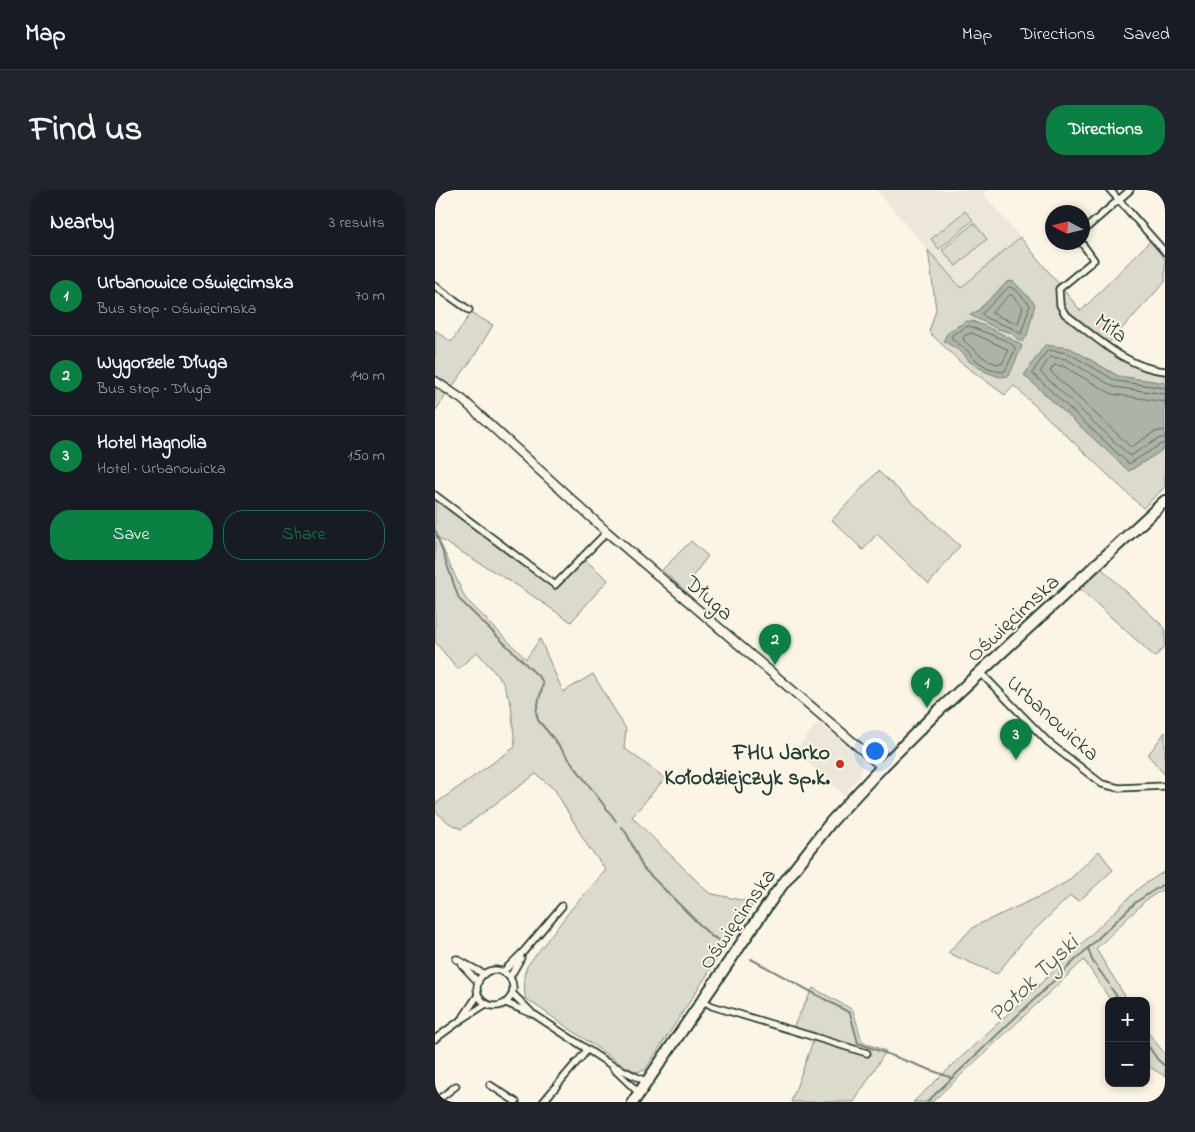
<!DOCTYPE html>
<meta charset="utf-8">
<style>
body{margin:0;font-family:"Indie Flower",sans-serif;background:#20242c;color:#f1f3f6}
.controls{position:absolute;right:15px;bottom:15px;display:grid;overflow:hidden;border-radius:10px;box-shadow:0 2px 8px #0003}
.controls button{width:45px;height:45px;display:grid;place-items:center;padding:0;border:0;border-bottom:1px solid #363941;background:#171b24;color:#f1f3f6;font:25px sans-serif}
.compass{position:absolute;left:610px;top:15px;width:45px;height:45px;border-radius:50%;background:#171b24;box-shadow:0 2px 8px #0003;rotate:277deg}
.you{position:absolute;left:439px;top:560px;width:18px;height:18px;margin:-12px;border:4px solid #fff;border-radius:50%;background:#1a73e8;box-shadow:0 0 0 8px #1a73e833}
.badge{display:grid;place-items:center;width:32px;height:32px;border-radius:50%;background:#0b8043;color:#fff;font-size:16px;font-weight:700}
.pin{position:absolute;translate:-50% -41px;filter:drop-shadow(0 1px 2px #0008)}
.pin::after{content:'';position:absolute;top:26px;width:18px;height:15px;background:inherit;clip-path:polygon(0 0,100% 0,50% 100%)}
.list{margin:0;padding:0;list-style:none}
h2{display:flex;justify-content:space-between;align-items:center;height:65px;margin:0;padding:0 20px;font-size:21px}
h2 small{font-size:16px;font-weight:400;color:#9ea1a6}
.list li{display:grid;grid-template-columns:32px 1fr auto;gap:15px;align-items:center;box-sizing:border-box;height:80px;padding:0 20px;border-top:1px solid #363941}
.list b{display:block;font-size:19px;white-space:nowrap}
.list p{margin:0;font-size:16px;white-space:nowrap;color:#9ea1a6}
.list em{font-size:16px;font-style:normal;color:#9ea1a6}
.actions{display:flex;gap:10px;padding:15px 20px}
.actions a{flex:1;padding:11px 0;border:1px solid #0b8043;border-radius:20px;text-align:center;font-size:18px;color:#0b8043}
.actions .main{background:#0b8043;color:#fff}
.map{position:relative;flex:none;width:730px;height:912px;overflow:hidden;border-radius:20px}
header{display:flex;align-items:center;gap:30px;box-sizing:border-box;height:70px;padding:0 25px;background:#171b24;border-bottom:1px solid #363941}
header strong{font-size:24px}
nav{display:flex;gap:28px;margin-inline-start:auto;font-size:18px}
.intro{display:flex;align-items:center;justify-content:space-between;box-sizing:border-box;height:120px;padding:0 30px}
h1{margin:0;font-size:35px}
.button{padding:12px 22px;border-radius:20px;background:#0b8043;color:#fff;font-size:18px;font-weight:700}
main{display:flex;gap:30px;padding:0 30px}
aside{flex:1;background:#171b24;border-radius:20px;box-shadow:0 2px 8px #0003}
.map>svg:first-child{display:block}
.built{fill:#ece7d8}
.green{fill:#dcdacc;stroke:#7e8c80;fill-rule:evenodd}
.water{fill:#aeb3a7;stroke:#758479}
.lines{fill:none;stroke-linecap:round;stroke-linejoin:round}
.shore{stroke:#586c62;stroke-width:1}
.stream{stroke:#758479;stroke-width:2}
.street-casing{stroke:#1f3d34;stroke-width:9}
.secondary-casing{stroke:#1f3d34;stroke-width:11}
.highway-casing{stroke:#1f3d34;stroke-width:14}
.street{stroke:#fcf5e5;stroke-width:5.5}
.secondary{stroke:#fcf5e5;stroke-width:8}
.highway{stroke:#fcf5e5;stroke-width:10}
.poi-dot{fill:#c8321e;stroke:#fcf5e5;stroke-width:2}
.labels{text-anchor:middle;stroke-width:4;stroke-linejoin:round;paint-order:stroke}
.street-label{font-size:22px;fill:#1f3d34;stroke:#fcf5e5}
.poi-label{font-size:22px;font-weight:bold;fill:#1f3d34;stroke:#fcf5e5;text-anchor:end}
.water-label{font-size:24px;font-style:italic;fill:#435a51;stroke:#fcf5e5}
</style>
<header>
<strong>Map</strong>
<nav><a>Map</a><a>Directions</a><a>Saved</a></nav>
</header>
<div class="intro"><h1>Find us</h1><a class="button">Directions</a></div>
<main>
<aside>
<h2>Nearby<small>3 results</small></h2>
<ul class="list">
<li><span class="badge">1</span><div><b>Urbanowice Oświęcimska</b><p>Bus stop · Oświęcimska</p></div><em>70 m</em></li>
<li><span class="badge">2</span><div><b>Wygorzele Długa</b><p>Bus stop · Długa</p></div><em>140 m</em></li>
<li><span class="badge">3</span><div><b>Hotel Magnolia</b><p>Hotel · Urbanowicka</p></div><em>150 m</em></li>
</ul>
<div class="actions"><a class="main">Save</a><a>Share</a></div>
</aside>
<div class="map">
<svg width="730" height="912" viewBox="0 0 730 912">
<rect width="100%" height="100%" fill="#fcf5e5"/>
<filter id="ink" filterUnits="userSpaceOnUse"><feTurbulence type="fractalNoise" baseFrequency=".02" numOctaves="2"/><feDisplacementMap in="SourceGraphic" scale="10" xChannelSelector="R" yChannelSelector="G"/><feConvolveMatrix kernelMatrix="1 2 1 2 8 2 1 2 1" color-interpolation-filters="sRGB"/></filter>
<g filter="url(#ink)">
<g class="built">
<path d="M 441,0 L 553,0 L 548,4 L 585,47 L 526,98 Z"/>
<path d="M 383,532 L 416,559 L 426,569 L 427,576 L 426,584 L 409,605 L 360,561 Z"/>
</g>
<g class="green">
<path d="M 530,21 L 538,30 L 504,59 L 496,49 Z"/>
<path d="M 539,33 L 552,49 L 521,76 L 507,60 Z"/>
<path d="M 585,47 L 646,121 L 715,51 L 730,69 L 730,92 L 670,157 L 710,181 L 730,184 L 730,193 L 683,186 L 635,158 L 589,185 L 694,281 L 723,263 L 730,257 L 730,297 L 708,318 L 579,196 L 570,205 L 525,172 L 494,142 L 501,119 L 493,60 L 526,98 ZM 572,92 L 579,92 L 600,114 L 584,151 L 575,142 L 563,139 L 536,125 L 540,123 ZM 538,131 C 555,140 572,145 587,156 L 535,172 L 529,164 L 510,151 L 522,136 Z"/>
<path d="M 36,123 L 58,135 L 40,165 L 0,221 L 0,140 L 16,152 Z"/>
<path d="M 443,281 L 525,356 L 494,394 L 442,344 L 428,360 L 397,330 Z"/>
<path d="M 0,308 L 120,399 L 149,369 L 173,390 L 136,432 L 83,396 L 3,348 L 30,408 L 91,469 L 105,449 L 128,502 L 158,484 L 191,539 L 189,558 L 230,588 L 197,627 L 274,703 L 319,713 L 210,880 L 202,882 L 184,873 L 90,808 L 89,785 L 92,776 L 138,717 L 171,680 L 152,655 L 120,600 L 101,584 L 26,639 L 14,633 L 0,621 L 0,614 L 80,557 L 76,514 L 67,491 L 42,462 L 23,479 L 0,452 L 0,346 L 2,344 L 0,338 Z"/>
<path d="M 256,351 L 273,366 L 257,387 L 262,392 L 252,403 L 227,380 Z"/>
<path d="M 666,378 L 730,438 L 730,456 L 720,467 L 644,398 Z"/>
<path d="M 730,542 L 730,585 L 713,565 Z"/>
<path d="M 664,661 L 678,680 L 644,711 L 635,706 L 589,750 L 562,784 L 513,763 L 521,754 L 540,736 L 610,704 L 633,691 Z"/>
<path d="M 730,681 L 730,698 L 711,710 L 661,759 L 693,811 L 676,811 L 649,770 L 497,912 L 478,912 L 602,797 L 705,697 Z"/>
<path d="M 378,798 L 418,820 L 427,852 L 451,861 L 419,912 L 356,912 L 381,843 L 358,837 Z"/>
<path d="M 711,840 L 730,864 L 730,886 L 711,875 Z"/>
</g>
<g class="water">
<path d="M 578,91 L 600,114 L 592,146 L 588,151 L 584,151 L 575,142 L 563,139 L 535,125 C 545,121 555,109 563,102 C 569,96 569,92 578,91 Z"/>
<path d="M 531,131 C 544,131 576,148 587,156 L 574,186 L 565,187 L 551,182 L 535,172 L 529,164 L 509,151 C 511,138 524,138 531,131 Z"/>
<path d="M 610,155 L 635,158 L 683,186 L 730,193 L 730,257 L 723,263 L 694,281 L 589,185 Z"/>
</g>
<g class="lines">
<g class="shore">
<path d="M 574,97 L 580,99 L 595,115 L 586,144 L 577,138 L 553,129 L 547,124 Z"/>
<path d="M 575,105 L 577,105 L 588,117 L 583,133 L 567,128 L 557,123 Z"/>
<path d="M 534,136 L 572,151 L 580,157 L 580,160 L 570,181 L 566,182 L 553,178 L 539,169 L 533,161 L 517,149 L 517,145 Z"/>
<path d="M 537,143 L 572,159 L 573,162 L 567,174 C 550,174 540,159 528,150 L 529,146 Z"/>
<path d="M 730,198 L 681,191 L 633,163 L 614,160 L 612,161 L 597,183 L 694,274 L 726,254 L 730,254"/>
<path d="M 730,204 L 679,197 L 631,169 L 615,167 L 605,182 L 695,266 L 723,249 L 730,247"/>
<path d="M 730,212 L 677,204 L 628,176 L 619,175 L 615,181 L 696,257 L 719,242 L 730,240"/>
</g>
<g class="stream">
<path d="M 0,340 L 24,409 L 106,489 L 108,494 L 101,522 L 103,530 L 118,548 L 181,631"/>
<path d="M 187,637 L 193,646 L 208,678 L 276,746 L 292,754"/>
<path d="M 653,758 L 657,770 L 674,794"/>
<path d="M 316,769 L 415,823 L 423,853 L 517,888"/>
<path d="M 676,798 L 685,811"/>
<path d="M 711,852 L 712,852"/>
<path d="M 714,857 L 723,870 L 730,876"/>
<path d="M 492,912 L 701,712 L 730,693"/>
</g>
<defs>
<g id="street">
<path d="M 675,0 L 730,62"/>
<path d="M 648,41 L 695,0"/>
<path d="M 646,52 L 659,70 L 624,99 L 625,115 L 630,124 C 660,146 691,178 730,181"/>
<path d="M 0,96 L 34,120"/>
<path d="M 0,305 L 120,395 L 172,342"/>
<path d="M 545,482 L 613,552 L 667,594 L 684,598 L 730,596"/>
<path d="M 21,769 L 49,784"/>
<path d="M 27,775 L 43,792"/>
<circle cx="60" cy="798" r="18"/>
<path d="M 68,782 L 89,761 L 127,716"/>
<path d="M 75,787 L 86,768"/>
<path d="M 78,804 L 96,822"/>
<path d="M 267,810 L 277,816 L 432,863"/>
<path d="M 71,813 L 100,825 L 173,873 L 212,892"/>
<path d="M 29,826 L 43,805"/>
<path d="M 0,849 L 26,830 L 51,814"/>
<path d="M 144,870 L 152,860"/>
<path d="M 178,878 L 204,903"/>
<path d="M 55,895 L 81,912"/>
<path d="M 0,912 L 21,896"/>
<path d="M 108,912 L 141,873"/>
</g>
<path id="secondary" d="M 0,191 L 28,210 L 172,342 L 447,577"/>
<path id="highway" d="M 198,912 L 341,703 L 396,632 L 447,577 L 499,525 L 730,311"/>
</defs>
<use href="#street" class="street-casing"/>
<use href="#secondary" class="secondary-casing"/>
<use href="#highway" class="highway-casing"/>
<use href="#street" class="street"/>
<use href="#secondary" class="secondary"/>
<use href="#highway" class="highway"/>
</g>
</g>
<circle class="poi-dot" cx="405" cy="574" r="5"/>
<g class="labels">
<g class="street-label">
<text transform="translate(677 137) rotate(36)" y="8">Miła</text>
<text transform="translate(275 407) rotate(41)" y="8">Długa</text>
<text transform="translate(577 427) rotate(-43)" y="8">Oświęcimska</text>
<text transform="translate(619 527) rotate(42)" y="8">Urbanowicka</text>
<text transform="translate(301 728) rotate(-55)" y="8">Oświęcimska</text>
</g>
<g class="poi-label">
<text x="395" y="569">FHU Jarko<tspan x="395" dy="25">Kołodziejczyk sp.k.</tspan></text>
</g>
<g class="water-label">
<text transform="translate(598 788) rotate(-44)" y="8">Potok Tyski</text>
</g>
</g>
</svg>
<div class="controls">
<button>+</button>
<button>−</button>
</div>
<svg class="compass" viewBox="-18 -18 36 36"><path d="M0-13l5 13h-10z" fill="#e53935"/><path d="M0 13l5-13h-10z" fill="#9ea1a6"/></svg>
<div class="you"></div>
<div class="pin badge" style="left:492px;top:518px">1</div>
<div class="pin badge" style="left:340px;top:475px">2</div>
<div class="pin badge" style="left:581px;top:570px">3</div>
</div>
</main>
